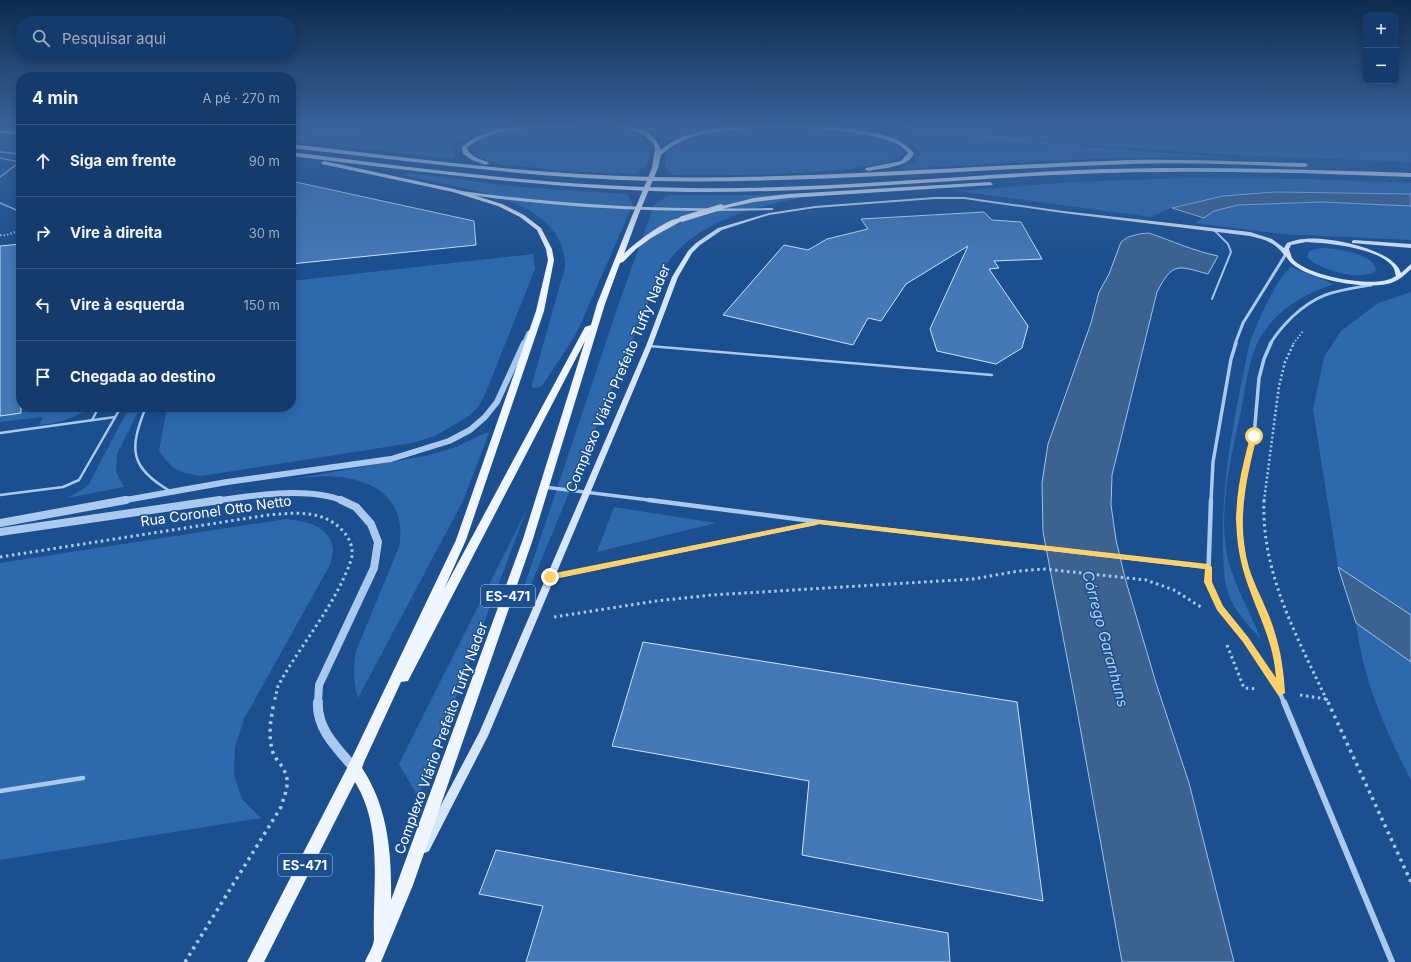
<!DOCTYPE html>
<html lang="pt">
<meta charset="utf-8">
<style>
body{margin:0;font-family:Inter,sans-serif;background:#1d4271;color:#f1f3f6}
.controls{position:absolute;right:12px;top:12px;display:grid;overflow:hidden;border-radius:8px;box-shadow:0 2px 10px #0003}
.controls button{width:36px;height:36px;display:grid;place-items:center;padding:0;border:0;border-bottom:1px solid #33557e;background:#143b6b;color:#f1f3f6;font:20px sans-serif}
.stop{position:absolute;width:12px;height:12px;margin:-9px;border:3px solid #ffd166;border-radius:50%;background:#fff}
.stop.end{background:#ffd166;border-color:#fff;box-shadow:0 1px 4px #0008}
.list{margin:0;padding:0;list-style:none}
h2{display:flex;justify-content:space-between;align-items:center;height:52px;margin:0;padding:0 16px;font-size:17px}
h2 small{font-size:13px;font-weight:400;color:#9dadc1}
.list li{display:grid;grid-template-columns:26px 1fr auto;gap:12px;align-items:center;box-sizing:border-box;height:72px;padding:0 16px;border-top:1px solid #33557e}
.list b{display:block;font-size:15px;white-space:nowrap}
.list em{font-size:13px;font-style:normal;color:#9dadc1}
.icon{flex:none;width:22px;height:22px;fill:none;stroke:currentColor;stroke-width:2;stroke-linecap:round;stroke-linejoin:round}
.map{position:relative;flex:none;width:1411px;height:962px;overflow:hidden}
.search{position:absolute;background:#143b6b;box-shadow:0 2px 10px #0003;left:16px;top:16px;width:280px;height:44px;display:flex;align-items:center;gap:10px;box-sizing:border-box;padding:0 14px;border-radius:16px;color:#9dadc1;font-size:15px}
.panel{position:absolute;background:#143b6b;box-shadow:0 2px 10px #0003;left:16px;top:72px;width:280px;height:340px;border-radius:16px}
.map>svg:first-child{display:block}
.green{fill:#2e69ad}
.water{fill:#3c6290;stroke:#9cc4f0}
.building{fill:#4478b7;stroke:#cfe3fa}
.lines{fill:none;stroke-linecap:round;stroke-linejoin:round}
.path-far4{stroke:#a9c9ee;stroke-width:1.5;stroke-dasharray:1 1.5;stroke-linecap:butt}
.path-far3{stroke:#a9c9ee;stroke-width:2;stroke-dasharray:1.5 2;stroke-linecap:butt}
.path-far2{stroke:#a9c9ee;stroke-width:2.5;stroke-dasharray:2 2.5;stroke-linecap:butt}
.path-far1{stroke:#a9c9ee;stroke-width:3;stroke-dasharray:2.5 3.5;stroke-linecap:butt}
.path{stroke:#a9c9ee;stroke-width:3.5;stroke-dasharray:3 4.5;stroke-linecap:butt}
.service-far3{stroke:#a9c9ee;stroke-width:1.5}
.service-far2{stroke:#a9c9ee;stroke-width:2}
.service-far1{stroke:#a9c9ee;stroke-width:2.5}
.service{stroke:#a9c9ee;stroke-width:4.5}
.minor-far3{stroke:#a9c9ee;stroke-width:3}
.minor-far2{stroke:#a9c9ee;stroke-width:3.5}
.minor-far1{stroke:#a9c9ee;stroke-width:4.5}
.minor{stroke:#a9c9ee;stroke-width:6}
.tertiary-far3{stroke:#a9c9ee;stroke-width:5}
.tertiary-far2{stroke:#a9c9ee;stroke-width:6}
.tertiary-far1{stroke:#a9c9ee;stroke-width:8}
.tertiary{stroke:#a9c9ee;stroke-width:10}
.secondary{fill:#d6e6fa;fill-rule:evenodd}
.primary{fill:#f0f6ff;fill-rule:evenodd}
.primary-bridge{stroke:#f0f6ff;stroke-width:5.5}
.route{fill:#ffd166}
.labels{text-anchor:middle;stroke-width:3;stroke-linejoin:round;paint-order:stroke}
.shield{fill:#1b4f8f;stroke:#bbcadd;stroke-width:1}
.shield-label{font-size:13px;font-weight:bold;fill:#fff}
.street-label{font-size:14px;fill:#fff;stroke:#1b4f8f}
.water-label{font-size:15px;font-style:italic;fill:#b5d3f5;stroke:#1b4f8f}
</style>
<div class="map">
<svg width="1411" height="962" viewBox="0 0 1411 962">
<rect width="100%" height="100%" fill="#1b4f8f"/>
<g class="green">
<path d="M 291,125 L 495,125 L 309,129 L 291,129 Z"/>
<path d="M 626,125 L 742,125 L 696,131 L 666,141 C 660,140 658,135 652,132 C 644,128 635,126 626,125 Z"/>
<path d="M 812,125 L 1411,125 L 1411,162 L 1235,155 Z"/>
<path d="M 525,126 C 501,129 474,131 454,146 L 452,151 L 457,157 L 452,159 L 291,141 L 291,130 L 380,130 Z"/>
<path d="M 595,127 C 612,127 653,128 650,152 C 649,163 644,168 635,174 L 567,171 L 498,164 L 478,157 L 471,149 L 472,145 L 476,142 C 508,124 559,128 595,127 Z"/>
<path d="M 765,128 C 787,129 898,131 904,153 C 892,176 704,176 672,175 L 665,167 C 665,163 665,158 667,154 C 681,131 741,129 765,128 Z"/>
<path d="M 890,132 L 1233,158 C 1123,155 1014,163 904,169 L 900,168 L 914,162 L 920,155 L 920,152 L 913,145 L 887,135 Z"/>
<path d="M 409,173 L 521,187 L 627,194 L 633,204 L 582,321 L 573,339 L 542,386 L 536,388 L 532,387 L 532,384 L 565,267 C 565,202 479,192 431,181 C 422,179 412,178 404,175 Z"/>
<path d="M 1188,178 L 1310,179 L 1411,183 L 1411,194 L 1275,192 L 1176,206 L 1150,217 L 958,191 L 1071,182 Z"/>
<path d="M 827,192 L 830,192 C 769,204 694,215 660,274 L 530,587 L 524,587 L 620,300 L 654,205 L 669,195 L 764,195 Z"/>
<path d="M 1321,202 L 1411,206 L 1411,240 L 1282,234 L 1194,223 L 1214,211 L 1238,205 Z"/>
<path d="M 1320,248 C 1333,248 1376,253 1376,271 C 1360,282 1319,270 1307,257 L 1309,251 Z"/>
<path d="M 533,254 L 535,269 L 486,392 L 479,406 L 469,416 L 435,436 L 412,443 L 201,476 C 177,472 174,471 159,451 L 167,407 L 291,407 L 291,281 Z"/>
<path d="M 1291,267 L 1334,284 C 1304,294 1279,308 1262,335 C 1249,355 1247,382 1242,405 C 1233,451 1219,501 1226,549 C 1230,577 1250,612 1261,639 C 1249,626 1235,612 1229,595 C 1223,580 1224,563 1223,547 C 1221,479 1235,413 1249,346 C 1254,328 1277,277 1291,267 Z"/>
<path d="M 1411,292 L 1411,615 L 1338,567 L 1313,409 L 1324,357 L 1341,331 L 1378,303 Z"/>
<path d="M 34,407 L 71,407 L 69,411 L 87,409 C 72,420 56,423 39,425 L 43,417 L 0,422 L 0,416 L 31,411 Z"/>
<path d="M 138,412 L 117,454 L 116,472 L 124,487 L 67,498 L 83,489 L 89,484 L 126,413 Z"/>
<path d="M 485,433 L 489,433 L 463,501 L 358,698 C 353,681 353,668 356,651 L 399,547 C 407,504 380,481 339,477 C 323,475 308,477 293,479 L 425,456 L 456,447 Z"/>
<path d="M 614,507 L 716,523 L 597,552 Z"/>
<path d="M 527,509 L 418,797 L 399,764 Z"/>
<path d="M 286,519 C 305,521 330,525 333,549 C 333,554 331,560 330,565 L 244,719 L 235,747 L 234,775 L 242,799 L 261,818 L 0,860 L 0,563 Z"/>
<path d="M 1356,623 L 1411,662 L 1411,780 C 1384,728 1364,682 1356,623 Z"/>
</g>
<g class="water">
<path d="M 1275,192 L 1411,194 L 1411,206 L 1321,202 L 1238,205 L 1214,211 L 1204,218 L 1172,208 L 1223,196 Z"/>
<path d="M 1149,233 C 1172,241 1194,251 1218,256 L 1208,274 C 1178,266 1173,261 1157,292 L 1112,475 L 1111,505 L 1116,540 L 1125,578 L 1156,683 L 1189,783 L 1234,962 L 1122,962 L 1077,710 L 1043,532 L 1042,483 L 1048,444 L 1091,323 L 1099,292 L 1109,274 L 1121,242 L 1128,237 L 1139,234 Z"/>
<path d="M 1338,567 L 1411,615 L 1411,662 L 1356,623 Z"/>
</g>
<g class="building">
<path d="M 291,181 L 474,221 L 476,245 L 291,264 Z"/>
<path d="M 984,212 L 992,220 L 1021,222 L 1042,259 L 994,261 L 999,268 L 989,269 L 1028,326 L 1022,348 L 996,364 L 937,351 L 930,329 L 968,246 L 906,284 L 881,321 L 868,318 L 853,345 L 723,315 L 784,245 L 808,250 L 827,239 L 868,229 L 861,219 Z"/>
<path d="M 21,244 L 21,413 L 0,416 L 0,246 Z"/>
<path d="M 643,642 L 1017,702 L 1043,901 L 802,855 L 809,781 L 612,746 Z"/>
<path d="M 496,850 L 948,933 L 950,962 L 526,962 L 543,906 L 479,894 Z"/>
</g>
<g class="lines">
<g class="path-far4">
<path d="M 905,127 L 1021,140"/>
<path d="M 306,130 L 465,127"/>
<path d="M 913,133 L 1082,146"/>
</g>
<g class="path-far3">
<path d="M 0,235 C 8,237 14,230 21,232"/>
<path d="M 1293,344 L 1304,330"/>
</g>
<path class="path-far2" d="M 1264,501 L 1279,386 L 1285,362 L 1294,343"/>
<g class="path-far1">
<path d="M 1264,500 C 1261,574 1298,638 1328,703"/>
<path d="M 0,557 L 268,515 C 293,513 321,509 341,529 C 348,536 353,544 352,556 C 350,565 345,575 341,584 C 323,620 297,651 278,686 L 274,703"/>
<path d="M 554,617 L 656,601 L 712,595 L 973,579 L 1019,571 L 1045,569 L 1146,580 L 1174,590 L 1201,607"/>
<path d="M 1227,645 L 1244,688 L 1257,689"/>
<path d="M 1300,695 L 1326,699"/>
</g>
<g class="path">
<path d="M 1328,702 L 1411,882"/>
<path d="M 185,962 L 281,807 C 286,790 292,781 281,765 C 277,760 273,755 272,749 C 268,735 271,717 274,702"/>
</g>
<g class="service-far3">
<path d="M 0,152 L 21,154"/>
<path d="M 0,158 L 19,162"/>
<path d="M 0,177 L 21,161"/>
<path d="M 0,203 L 21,212"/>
</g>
<path class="service-far2" d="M 1212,299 L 1231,252 L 1228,244 L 1214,230"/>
<g class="service-far1">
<path d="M 649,346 L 992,375"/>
<path d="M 146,407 C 129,449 129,467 170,491"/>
<path d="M 92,420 L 99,407"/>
<path d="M 0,433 L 115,417"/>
<path d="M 0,495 L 63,487 L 79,480 L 121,407"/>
</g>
<path class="service" d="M 0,791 L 83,778"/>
<g class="minor-far3">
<path d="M 1235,344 L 1243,323 L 1286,254"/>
<path d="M 1270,344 C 1276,334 1284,325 1292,317 C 1319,292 1336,291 1371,285"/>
</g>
<g class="minor-far2">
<path d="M 544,487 L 657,501"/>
<path d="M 1211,501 L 1213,462 L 1231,359 L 1236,343"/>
<path d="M 1240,501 L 1244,476 L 1254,436 L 1259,378 L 1264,359 L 1271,343"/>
</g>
<g class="minor-far1">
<path d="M 649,500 L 820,522 L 1208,567"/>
<path d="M 1211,500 L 1208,582 L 1220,608 L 1245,640 L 1280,693 L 1284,703"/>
<path d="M 1241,500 L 1238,518 L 1245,567 L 1271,632 L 1276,651 L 1280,692"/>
<path d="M 550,577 L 815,523"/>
</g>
<path class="minor" d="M 1284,702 L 1392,962"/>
<path class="tertiary-far3" d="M 524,344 L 529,333"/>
<g class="tertiary-far2">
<path d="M 120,501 L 227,482 L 391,459 L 449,441 L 470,430 L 485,417 L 497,402 L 524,343"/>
<path d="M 213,501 C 250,496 308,486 343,501"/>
</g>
<g class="tertiary-far1">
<path d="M 0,523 L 126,500"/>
<path d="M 0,532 L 220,500"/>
<path d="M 318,703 L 319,685 L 374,568 L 378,542 L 371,524 L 356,507 L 341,500"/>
</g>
<path class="tertiary" d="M 318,702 C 316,729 338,749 354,768"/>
<g class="secondary">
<path d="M 455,190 C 560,205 665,210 772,208 L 774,209 L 772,210 C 698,212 624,211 550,204 C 518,201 485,198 453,192 L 453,190 Z"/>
<path d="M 935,197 L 964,197 L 1063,211 L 1250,232 L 1272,239 L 1284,248 L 1287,243 C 1293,241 1299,239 1305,239 C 1327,236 1394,249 1401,273 L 1411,264 L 1411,269 C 1405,275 1399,280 1391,283 C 1369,291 1296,279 1286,256 L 1284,255 C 1276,243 1264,239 1250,236 L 1063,213 L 964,199 L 935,199 L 815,208 L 769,215 L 722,230 L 700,245 L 692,253 L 678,277 L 652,346 L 488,736 L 429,851 L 425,853 L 421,851 L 419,847 L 421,843 L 479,733 L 646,346 L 672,277 L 688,251 L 696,243 L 718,228 L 769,213 L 815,206 ZM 1306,242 C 1328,243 1380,248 1393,267 C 1395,270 1395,274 1396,276 C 1393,278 1390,279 1387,280 C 1366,286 1306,276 1292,258 C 1291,255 1290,252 1289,249 L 1291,245 Z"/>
<path d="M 1354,240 L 1411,244 L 1411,248 L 1352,243 L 1352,241 Z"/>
</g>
<g class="primary">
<path d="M 536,125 L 582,125 L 580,126 C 547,128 492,125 467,148 C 470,157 480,159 488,162 L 489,163 L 486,165 L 472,160 L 463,154 L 462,147 C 482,129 511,128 536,125 Z"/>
<path d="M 604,125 C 625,125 653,126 661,150 C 672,140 685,135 699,132 C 748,120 818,123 867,132 C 878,134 893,136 902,143 C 906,145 910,149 914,153 C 909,168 881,168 868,171 L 865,169 L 866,168 L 901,161 L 908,153 C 905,150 901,146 897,144 C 855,125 739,123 695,136 C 682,140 671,146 661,155 L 658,168 L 655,170 L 652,168 L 655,149 L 653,143 L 643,134 L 629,129 Z"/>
<path d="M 0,131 L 21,132 L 21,134 L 0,133 Z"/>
<path d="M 291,144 C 411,158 531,175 652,177 C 812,180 972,165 1131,160 C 1189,159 1247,162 1305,163 L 1308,165 L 1305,167 C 1247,165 1189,162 1131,164 C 972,169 812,184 652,181 C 531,178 411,161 291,148 Z"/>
<path d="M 291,152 C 423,169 556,187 690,188 C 819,190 949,176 1078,170 C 1189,166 1300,169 1411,173 L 1411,177 C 1300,173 1189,169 1078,174 C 949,179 819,193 690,192 C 556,190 423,172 291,156 Z"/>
<path d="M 324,161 L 454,189 L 502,204 L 524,215 L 541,228 L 552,249 L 554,260 L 544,311 L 466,540 L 444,589 L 585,327 L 591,325 L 597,304 L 632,216 L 635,214 L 638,216 L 624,254 C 632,245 674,212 685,219 L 651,238 L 636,249 L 623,262 L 620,263 L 605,304 L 533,539 L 413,885 L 381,962 L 365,962 C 367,956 374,946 374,939 C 372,888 384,829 355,782 L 264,962 L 247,962 L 347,768 L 456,540 L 536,311 L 548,260 L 546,249 L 537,230 L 520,217 L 498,206 L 453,192 L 322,164 L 321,163 ZM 585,341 L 523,539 L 391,900 C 392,854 388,807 362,768 L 364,762 L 401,682 L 408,681 Z"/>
<path d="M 990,182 L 993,184 L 992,185 L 788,198 L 754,202 L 721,209 L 718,207 L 754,198 L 788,194 Z"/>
</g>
<g class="primary-bridge">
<path d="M 635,216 L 655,168"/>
<path d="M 682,219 L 721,207"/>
</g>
</g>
<linearGradient id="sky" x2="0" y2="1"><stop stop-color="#0f2b4f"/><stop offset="0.48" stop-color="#39639b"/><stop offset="1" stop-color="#39639b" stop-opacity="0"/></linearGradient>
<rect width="1411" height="260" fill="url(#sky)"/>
<path class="route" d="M 1251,435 L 1257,436 C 1246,480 1236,523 1249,568 C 1256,590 1269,611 1275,633 C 1281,652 1284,673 1285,693 L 1280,696 L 1278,695 L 1243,642 L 1217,610 L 1204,582 L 1205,569 L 820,524 L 550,580 L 547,577 L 550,574 L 820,520 L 1208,564 L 1212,567 L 1212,582 L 1223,606 L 1248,637 L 1276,678 C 1274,644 1260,619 1249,588 C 1233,545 1233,505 1244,461 C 1246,453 1248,443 1251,435 Z"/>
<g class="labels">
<g class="shield">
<rect x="481" y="585" width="54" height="22" rx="3"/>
<rect x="278" y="854" width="54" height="22" rx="3"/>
</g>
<g class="shield-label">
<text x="508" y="601">ES-471</text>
<text x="305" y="870">ES-471</text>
</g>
<g class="street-label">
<text transform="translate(618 378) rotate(-67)" y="5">Complexo Viário Prefeito Tuffy Nader</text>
<text transform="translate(216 511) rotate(-8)" y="5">Rua Coronel Otto Netto</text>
<text transform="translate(441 738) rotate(-70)" y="5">Complexo Viário Prefeito Tuffy Nader</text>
</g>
<g class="water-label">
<text transform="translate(1105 639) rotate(75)" y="5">Córrego Garanhuns</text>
</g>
</g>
</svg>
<div class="controls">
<button>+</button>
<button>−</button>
</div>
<div class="stop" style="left:1254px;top:436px"></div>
<div class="stop end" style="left:550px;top:577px"></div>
<div class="search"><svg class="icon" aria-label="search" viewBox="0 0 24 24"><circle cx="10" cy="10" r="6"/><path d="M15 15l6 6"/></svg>Pesquisar aqui</div>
<section class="panel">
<h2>4 min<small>A pé · 270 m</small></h2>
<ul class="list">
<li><svg class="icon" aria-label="ahead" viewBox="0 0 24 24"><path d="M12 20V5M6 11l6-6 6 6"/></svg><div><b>Siga em frente</b></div><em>90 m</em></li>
<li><svg class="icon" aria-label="right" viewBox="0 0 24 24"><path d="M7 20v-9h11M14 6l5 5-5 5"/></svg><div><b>Vire à direita</b></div><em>30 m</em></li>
<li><svg class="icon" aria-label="left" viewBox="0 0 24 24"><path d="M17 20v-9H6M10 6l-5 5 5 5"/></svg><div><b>Vire à esquerda</b></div><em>150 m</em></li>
<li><svg class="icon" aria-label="arrive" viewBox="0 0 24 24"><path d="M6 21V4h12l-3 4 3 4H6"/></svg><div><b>Chegada ao destino</b></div></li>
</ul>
</section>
</div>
